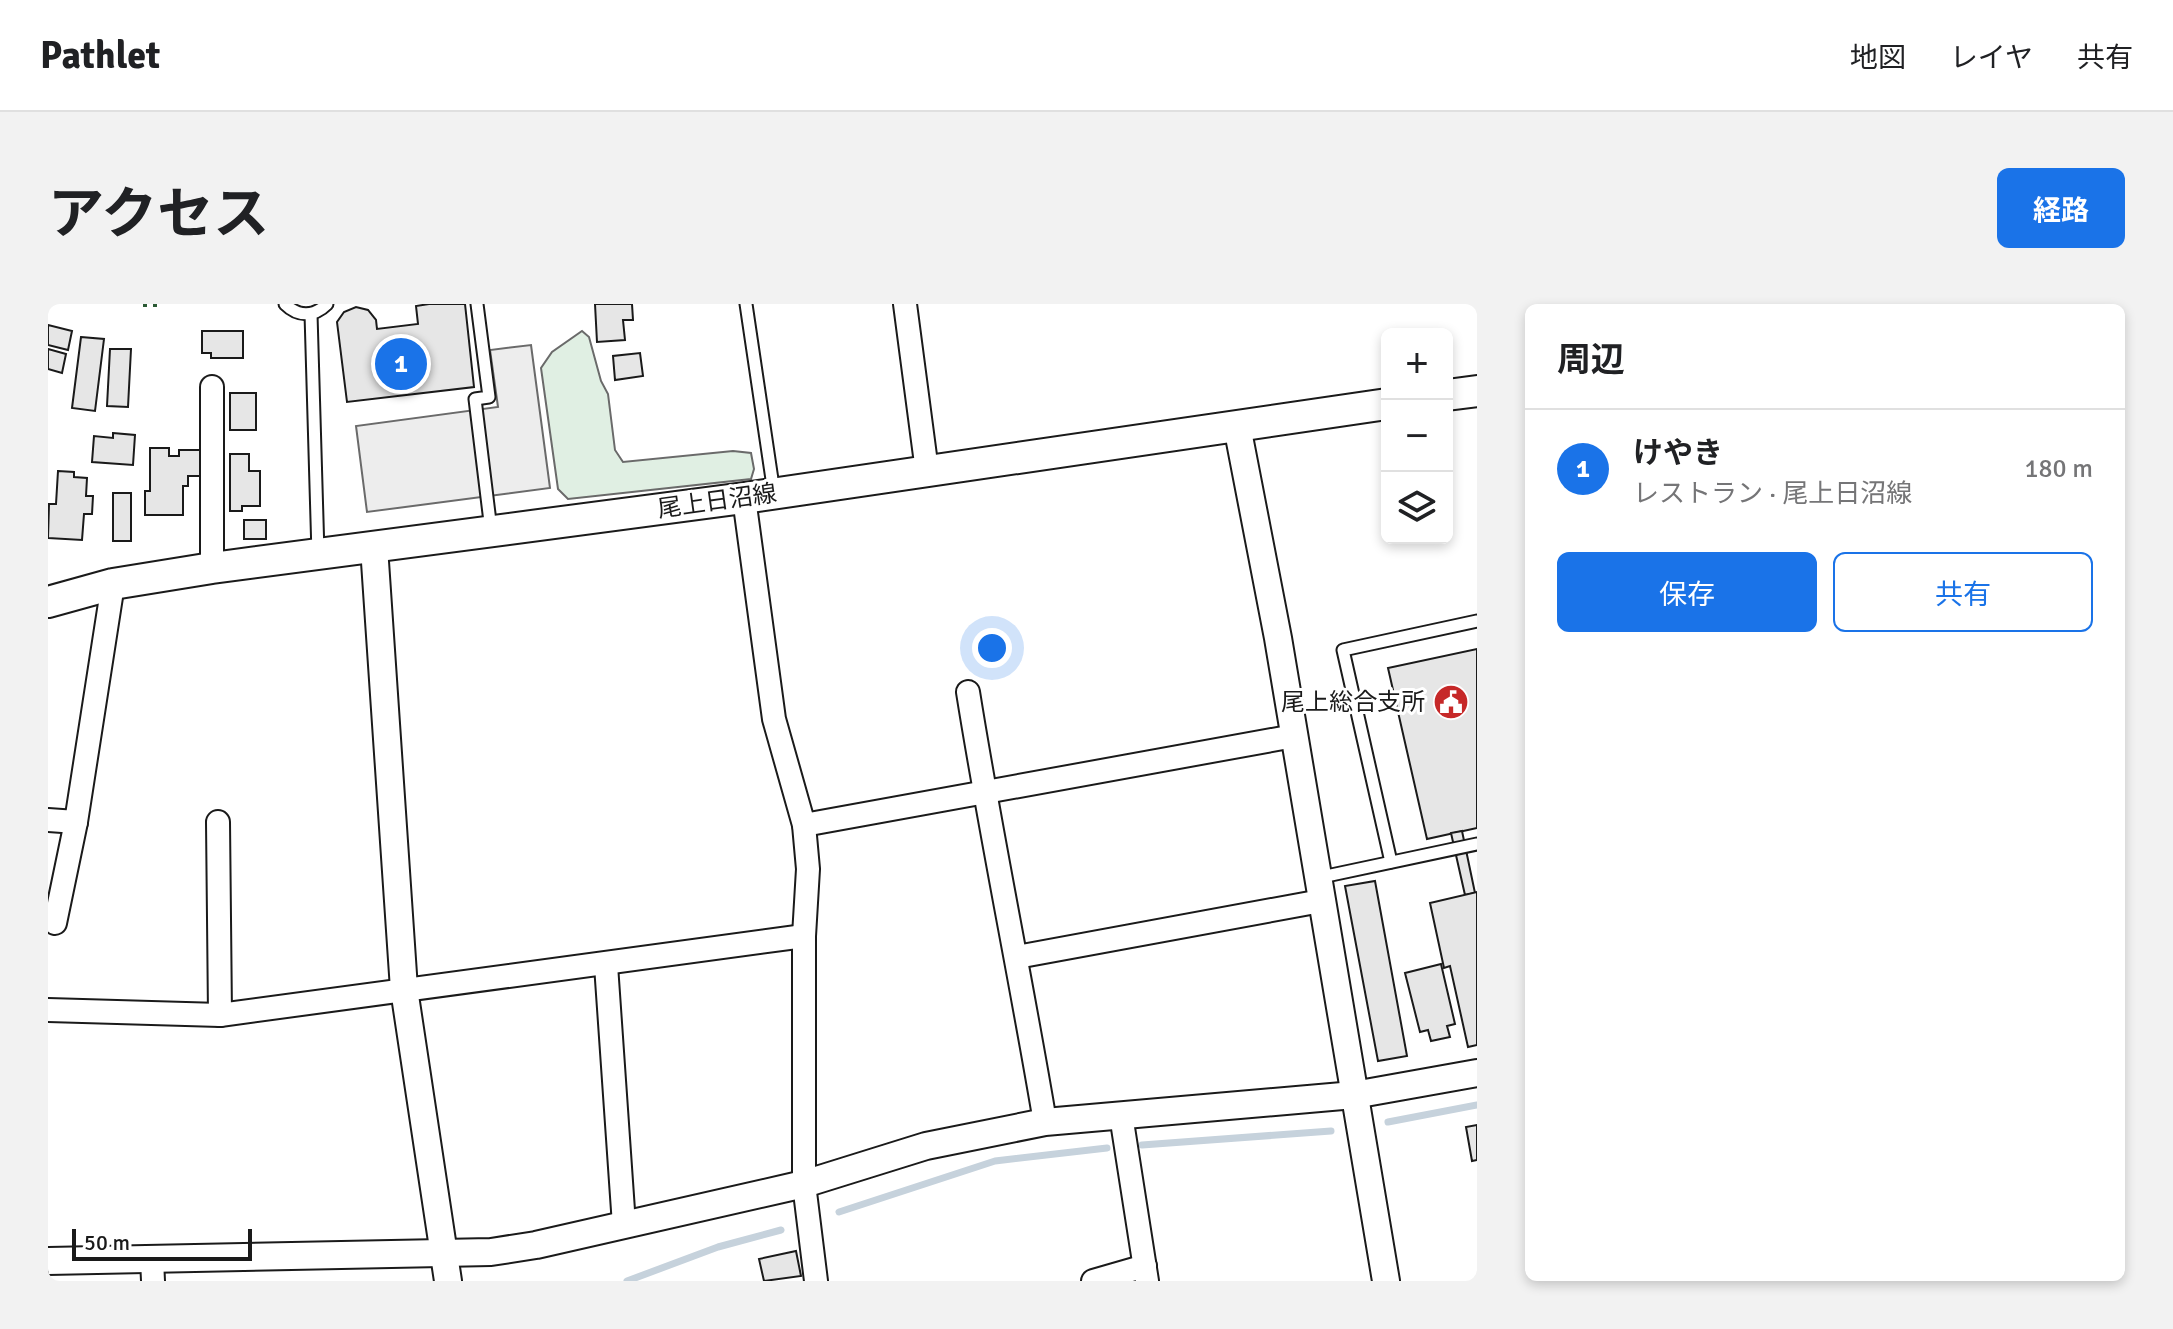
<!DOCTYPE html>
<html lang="ja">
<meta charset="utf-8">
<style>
body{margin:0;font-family:Signika,"Noto Sans JP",sans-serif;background:#f2f2f2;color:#202124}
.controls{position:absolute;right:24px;top:24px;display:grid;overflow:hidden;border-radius:12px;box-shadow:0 4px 12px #0003}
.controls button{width:72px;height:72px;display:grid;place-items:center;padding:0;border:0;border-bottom:2px solid #e0e0e0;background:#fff;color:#202124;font:40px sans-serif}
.scale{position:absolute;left:24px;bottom:20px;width:180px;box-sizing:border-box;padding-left:8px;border:4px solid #1a1a1a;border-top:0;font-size:22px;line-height:28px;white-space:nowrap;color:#1a1a1a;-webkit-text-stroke:6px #fff;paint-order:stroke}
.you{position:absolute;left:944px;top:344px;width:28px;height:28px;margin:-20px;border:6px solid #fff;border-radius:50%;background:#1a73e8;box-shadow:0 0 0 12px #1a73e833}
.badge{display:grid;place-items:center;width:52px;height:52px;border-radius:50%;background:#1a73e8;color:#fff;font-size:26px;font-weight:700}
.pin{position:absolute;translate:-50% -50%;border:4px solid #fff;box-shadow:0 2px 8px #0006}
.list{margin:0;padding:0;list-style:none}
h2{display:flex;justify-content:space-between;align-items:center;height:104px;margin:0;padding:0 32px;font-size:34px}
h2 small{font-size:26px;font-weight:400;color:#757577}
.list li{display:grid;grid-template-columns:52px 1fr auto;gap:24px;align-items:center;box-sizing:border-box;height:120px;padding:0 32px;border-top:2px solid #e0e0e0}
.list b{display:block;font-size:30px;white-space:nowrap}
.list p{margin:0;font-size:26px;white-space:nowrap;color:#757577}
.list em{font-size:26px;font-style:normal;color:#757577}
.actions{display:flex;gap:16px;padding:24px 32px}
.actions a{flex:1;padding:18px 0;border:2px solid #1a73e8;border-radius:12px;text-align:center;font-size:28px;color:#1a73e8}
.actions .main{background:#1a73e8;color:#fff}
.icon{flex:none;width:44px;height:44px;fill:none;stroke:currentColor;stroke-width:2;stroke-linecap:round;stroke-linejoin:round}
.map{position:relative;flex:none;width:1429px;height:977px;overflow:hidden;border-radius:12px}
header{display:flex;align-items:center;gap:48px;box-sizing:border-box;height:112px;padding:0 40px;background:#fff;border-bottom:2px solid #e0e0e0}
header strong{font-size:38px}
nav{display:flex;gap:44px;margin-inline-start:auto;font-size:28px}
.intro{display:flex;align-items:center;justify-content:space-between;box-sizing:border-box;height:192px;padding:0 48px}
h1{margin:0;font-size:56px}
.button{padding:20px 36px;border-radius:12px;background:#1a73e8;color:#fff;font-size:28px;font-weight:700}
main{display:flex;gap:48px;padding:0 48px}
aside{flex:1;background:#fff;border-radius:12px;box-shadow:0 4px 12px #0003}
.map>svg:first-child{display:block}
.green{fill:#e0efe3;stroke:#6a6a6a;stroke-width:2}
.parking{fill:#ededed;stroke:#6a6a6a;stroke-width:2}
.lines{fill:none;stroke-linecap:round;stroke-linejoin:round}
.stream{stroke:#c6d2dc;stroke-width:7}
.building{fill:#e6e6e6;stroke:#1a1a1a;stroke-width:2}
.service-casing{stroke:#1a1a1a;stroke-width:15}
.minor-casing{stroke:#1a1a1a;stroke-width:26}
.tertiary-casing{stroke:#1a1a1a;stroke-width:30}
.secondary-casing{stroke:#1a1a1a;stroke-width:34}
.service{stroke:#fff;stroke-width:11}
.minor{stroke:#fff;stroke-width:22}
.tertiary{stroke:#fff;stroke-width:26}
.secondary{stroke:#fff;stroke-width:30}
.hedge{stroke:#2b5a34;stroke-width:6;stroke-dasharray:4 6;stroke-linecap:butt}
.labels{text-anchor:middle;stroke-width:6;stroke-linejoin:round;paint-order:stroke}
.street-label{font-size:24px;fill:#1a1a1a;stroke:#fff}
.poi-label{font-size:24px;fill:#1a1a1a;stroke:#fff;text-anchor:end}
</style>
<header>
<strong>Pathlet</strong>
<nav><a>地図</a><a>レイヤ</a><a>共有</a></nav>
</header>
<div class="intro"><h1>アクセス</h1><a class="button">経路</a></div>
<main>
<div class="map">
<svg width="1429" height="977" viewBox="0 0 1429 977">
<rect width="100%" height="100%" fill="#fff"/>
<path class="green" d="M 534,27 L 541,33 L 553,77 L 560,90 L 567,146 L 575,158 L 685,147 L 703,149 L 706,165 L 703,175 L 520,195 L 510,185 L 493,64 L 504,48 Z"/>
<path class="parking" d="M 483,41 L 502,184 L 319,208 L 308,122 L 450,103 L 442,46 Z"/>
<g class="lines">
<g class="stream">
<path d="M 1340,818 L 1429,801"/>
<path d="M 1094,841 L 1283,827"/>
<path d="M 791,908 L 947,857 L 1059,844"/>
<path d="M 579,977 L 670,943 L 733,926"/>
</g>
</g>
<g class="building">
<path d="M 381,0 L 417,0 L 426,83 L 299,98 L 289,18 L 296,8 L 308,3 L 320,6 L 328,16 L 329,25 L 370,20 L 368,2 Z"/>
<path d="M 547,0 L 584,0 L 585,16 L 575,16 L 577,36 L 549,38 Z"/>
<path d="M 0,21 L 24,27 L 20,46 L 0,41 Z"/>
<path d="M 154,27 L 195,27 L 195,54 L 163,54 L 163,49 L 154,49 Z"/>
<path d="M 33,33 L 56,35 L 47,107 L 24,104 Z"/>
<path d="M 0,45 L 18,50 L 14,69 L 0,65 Z"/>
<path d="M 62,45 L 83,45 L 80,103 L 59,102 Z"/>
<path d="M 592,49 L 595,72 L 567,76 L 565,52 Z"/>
<rect x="182" y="89" width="26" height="37"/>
<path d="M 65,129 L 87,131 L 85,161 L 44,158 L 46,132 L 65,134 Z"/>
<path d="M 102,144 L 121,144 L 121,152 L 131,152 L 131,146 L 152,146 L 152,172 L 140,172 L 140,182 L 135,182 L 135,211 L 97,211 L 97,187 L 102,187 Z"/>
<path d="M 182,150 L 201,150 L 201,167 L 212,167 L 212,202 L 194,202 L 194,207 L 182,207 Z"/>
<path d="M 10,167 L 26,168 L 26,173 L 39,174 L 38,192 L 45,192 L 44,210 L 36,210 L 34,236 L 0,234 L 1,200 L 8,200 Z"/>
<rect x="65" y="189" width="18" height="48"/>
<rect x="196" y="216" width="22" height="19"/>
<path d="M 1429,345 L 1429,524 L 1379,535 L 1340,364 Z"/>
<path d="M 1414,527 L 1427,589 L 1417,591 L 1403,529 Z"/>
<path d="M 1327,577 L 1359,752 L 1330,757 L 1297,582 Z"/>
<path d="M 1429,588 L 1429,741 L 1420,743 L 1402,662 L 1396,664 L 1382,599 Z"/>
<path d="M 1393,660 L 1407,720 L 1399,722 L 1402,733 L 1383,737 L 1380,726 L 1372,728 L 1357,669 Z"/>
<path d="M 1429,821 L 1429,856 L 1424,857 L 1418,823 Z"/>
<path d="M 748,947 L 753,972 L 716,977 L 711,955 Z"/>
</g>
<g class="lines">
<defs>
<g id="service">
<path d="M 237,0 C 250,13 266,13 279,0"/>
<path d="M 429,0 L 441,93 L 427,95 L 443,226"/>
<path d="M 698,0 L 726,189"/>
<path d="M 263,10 L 270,250"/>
<path d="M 1343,558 L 1295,346 L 1429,317"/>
<path d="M 1269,574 L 1429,540"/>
</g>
<g id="minor">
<path d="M 857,0 L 879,167"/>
<path d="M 696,194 L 726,415 L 756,521 L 760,565 L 756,632 L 756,880 L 768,977"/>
<path d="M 164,264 L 164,83"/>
<path d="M 920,388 C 943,532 973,675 997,818"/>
<path d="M 0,516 L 28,518"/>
<path d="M 170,518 L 172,711"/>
<path d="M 756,521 L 1246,432"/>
<path d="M 7,619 L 28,518 L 65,280"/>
<path d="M 969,653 L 1273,597"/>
<path d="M 558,661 L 576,921"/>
<path d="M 0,706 L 172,711 L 756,632"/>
<path d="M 1073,811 L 1099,977"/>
<path d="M 104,955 L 105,977"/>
<path d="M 1045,977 L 1097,962"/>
</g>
<g id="tertiary">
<path d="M 1189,122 L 1230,334 L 1338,977"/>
<path d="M 326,243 L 356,685 L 400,977"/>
<path d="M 0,957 L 443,948 L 488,941 L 756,880 L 878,842 L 997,818 L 1306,791 L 1429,769"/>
</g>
<g id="secondary">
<path d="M 1399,91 L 1429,87"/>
<path d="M 0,298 L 65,280 L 164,264 L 696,194 L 1339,100"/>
</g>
</defs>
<use href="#service" class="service-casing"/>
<use href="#minor" class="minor-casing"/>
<use href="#tertiary" class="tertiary-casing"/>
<use href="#secondary" class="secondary-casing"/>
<use href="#service" class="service"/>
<use href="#minor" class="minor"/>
<use href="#tertiary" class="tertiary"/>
<use href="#secondary" class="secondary"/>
<path class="hedge" d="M 95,0 L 110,0"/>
</g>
<defs>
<symbol id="civic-disc" viewBox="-11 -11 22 22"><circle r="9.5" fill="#c62828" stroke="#fff"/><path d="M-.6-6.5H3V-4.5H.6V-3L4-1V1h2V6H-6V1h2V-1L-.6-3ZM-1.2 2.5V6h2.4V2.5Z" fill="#fff"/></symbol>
</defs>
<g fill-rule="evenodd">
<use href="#civic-disc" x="1383" y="378" width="40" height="40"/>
</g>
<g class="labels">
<g class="street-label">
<text transform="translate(669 197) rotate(-8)" y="8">尾上日沼線</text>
</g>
<g class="poi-label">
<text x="1377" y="406">尾上総合支所</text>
</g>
</g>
</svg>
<div class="controls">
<button>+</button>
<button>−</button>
<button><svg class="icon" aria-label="layers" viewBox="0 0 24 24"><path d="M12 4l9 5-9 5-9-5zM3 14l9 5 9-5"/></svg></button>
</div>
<div class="scale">50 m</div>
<div class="you"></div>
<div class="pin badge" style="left:353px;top:60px">1</div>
</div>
<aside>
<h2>周辺<small></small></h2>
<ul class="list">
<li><span class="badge">1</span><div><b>けやき</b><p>レストラン · 尾上日沼線</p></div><em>180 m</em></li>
</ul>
<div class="actions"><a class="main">保存</a><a>共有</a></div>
</aside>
</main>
